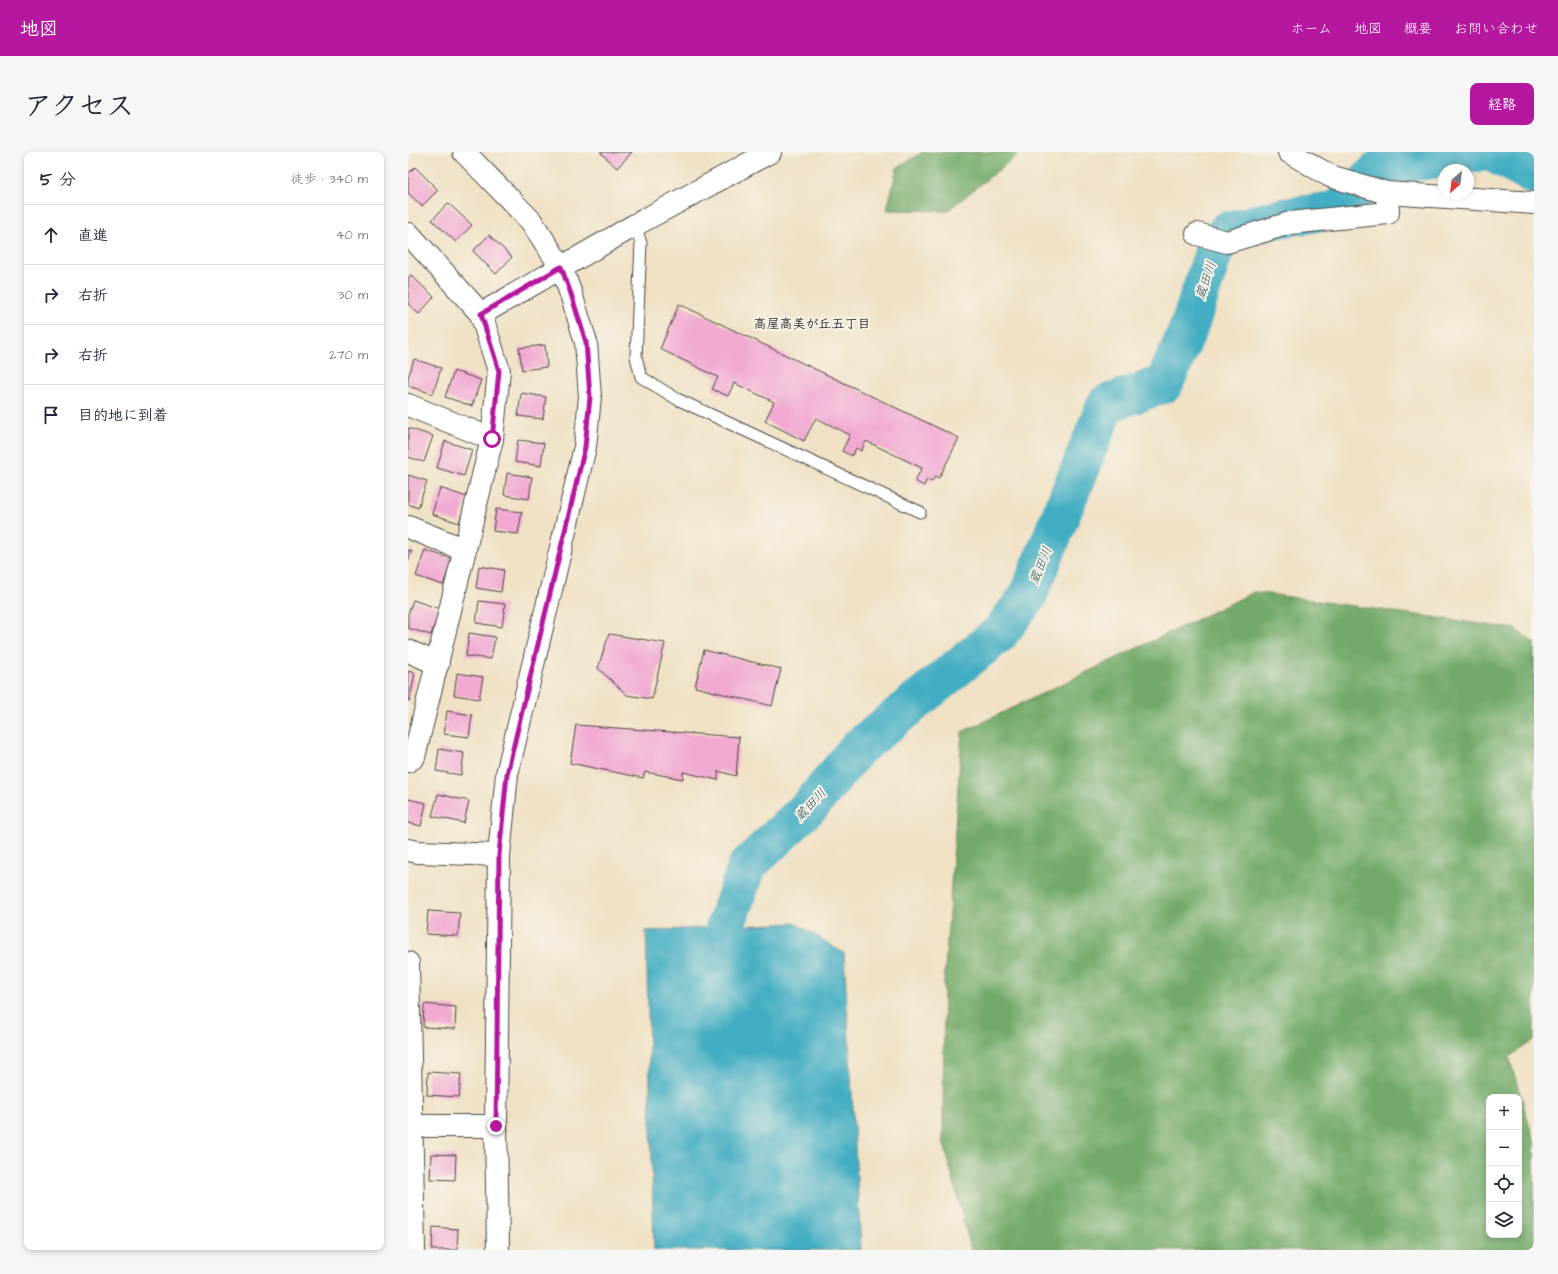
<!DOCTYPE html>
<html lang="ja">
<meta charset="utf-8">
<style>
body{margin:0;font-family:"Architects Daughter","Klee One",sans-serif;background:#f6f6f7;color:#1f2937}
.controls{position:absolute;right:12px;bottom:12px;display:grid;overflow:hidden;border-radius:8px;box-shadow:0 2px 6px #0003}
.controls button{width:36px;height:36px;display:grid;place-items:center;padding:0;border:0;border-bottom:1px solid #e0e1e3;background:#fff;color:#1f2937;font:20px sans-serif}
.compass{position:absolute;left:1030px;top:12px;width:36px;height:36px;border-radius:50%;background:#fff;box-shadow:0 2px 6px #0003;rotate:208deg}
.stop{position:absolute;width:12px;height:12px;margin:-9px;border:3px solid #b5179e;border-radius:50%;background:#fff}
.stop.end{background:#b5179e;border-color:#fff;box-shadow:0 1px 4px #0008}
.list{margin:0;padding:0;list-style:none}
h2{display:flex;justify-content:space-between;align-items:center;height:52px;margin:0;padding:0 16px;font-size:17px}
h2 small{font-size:13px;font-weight:400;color:#747a83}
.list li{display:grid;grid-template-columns:26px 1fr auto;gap:12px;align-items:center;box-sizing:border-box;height:60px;padding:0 16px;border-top:1px solid #e0e1e3}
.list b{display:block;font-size:15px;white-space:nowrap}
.list em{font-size:13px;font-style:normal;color:#747a83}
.icon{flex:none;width:22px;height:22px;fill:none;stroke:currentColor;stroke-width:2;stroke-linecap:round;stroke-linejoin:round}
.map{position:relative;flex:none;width:1126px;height:1098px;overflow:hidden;border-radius:8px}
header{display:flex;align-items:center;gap:24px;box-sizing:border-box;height:56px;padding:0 20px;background:#b5179e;color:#fff}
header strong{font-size:19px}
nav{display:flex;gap:22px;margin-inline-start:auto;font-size:14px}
.intro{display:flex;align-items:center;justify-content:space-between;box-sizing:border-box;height:96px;padding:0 24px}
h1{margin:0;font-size:28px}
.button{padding:10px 18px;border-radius:8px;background:#b5179e;color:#fff;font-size:14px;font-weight:700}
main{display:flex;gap:24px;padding:0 24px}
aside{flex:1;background:#fff;border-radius:8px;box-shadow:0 2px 6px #0003}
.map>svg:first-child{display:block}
.forest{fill:#71a967;stroke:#4e6a49;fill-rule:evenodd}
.water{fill:#43adc2;stroke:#376c76}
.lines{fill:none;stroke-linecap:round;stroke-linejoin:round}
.river{stroke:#43adc2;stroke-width:39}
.building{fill:#f1a8d1}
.service-casing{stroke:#494642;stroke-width:13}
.minor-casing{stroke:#494642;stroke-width:24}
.tertiary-casing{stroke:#494642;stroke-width:24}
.service{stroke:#fff;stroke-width:11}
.minor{stroke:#fff;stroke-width:22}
.tertiary{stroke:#fff;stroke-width:22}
.route{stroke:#b5179e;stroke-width:5}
.labels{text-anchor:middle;stroke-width:4;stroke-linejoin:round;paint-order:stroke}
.water-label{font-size:13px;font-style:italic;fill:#335860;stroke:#f7f3e8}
.neighbourhood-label{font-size:13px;font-weight:bold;fill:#2b2b2b;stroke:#f7f3e8}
</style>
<header>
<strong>地図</strong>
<nav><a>ホーム</a><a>地図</a><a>概要</a><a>お問い合わせ</a></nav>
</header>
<div class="intro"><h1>アクセス</h1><a class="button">経路</a></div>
<main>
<aside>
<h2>5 分<small>徒歩 · 340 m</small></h2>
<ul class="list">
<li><svg class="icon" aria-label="ahead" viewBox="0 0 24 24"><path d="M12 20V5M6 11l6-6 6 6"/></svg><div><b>直進</b></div><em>40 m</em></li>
<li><svg class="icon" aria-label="right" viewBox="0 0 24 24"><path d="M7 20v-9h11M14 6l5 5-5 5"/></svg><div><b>右折</b></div><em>30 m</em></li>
<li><svg class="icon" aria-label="right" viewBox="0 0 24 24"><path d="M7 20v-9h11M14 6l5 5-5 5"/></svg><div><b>右折</b></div><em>270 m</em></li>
<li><svg class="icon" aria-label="arrive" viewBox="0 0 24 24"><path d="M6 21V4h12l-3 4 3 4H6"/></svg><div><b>目的地に到着</b></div></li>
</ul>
</aside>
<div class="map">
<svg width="1126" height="1098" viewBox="0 0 1126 1098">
<rect width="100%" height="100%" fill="#f7f3e8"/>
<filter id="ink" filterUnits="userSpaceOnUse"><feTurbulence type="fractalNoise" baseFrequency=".025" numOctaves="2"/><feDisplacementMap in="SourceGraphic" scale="8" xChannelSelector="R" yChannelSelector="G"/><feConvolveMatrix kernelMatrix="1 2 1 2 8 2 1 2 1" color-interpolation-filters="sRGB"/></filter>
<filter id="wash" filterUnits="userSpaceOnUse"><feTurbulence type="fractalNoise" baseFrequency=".012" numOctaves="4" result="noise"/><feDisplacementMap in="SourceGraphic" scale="16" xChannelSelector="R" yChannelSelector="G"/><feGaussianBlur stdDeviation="0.9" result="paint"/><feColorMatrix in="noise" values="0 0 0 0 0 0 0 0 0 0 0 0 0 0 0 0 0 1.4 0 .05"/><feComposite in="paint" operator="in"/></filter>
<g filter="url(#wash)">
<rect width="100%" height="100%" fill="#f0e1c4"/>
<g class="forest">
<path d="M 515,0 L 613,0 L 539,59 L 479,58 L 489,16 Z"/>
<path d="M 1117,0 L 1126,0 L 1126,19 L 1106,9 L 1109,4 Z"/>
<path d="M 846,440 L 1108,477 L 1126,491 L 1126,888 L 1101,905 L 1126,989 L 1126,1098 L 563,1098 L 535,988 L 536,830 L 554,580 ZM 1081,945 L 1111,945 L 1111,1083 L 1081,1083 Z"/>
</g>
<path class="water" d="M 387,771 L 436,801 L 453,1098 L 246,1098 L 238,779 Z"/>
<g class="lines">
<g class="river">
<path d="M 1083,0 L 1126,23"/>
<path d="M 317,828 L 317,775 L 339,714 L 403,653 L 450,596 L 591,482 L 620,444 L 698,252 L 756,232 L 781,175 L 806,99 L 819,79 L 873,66 L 929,58 L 973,15 L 1074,0"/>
</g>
</g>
<g id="blocks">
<g class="building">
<path d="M 192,0 L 224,0 L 209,16 Z"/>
<path d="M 7,15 L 30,38 L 14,54 L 0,41 L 0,22 Z"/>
<path d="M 40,51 L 64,73 L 48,90 L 24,68 Z"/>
<path d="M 81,83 L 104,105 L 88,122 L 65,99 Z"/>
<path d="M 3,123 L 26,145 L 11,162 L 0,152 L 0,126 Z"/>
<path d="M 271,152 L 551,286 L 531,326 L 527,324 L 524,330 L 519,327 L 516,334 L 507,329 L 514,316 L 458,289 L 453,299 L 448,296 L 444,304 L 434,299 L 442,283 L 408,266 L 396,289 L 357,269 L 366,250 L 326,231 L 320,244 L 304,237 L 310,225 L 252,197 Z"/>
<path d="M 137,193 L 139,215 L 114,218 L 111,196 Z"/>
<path d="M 6,207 L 33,216 L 25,242 L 0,234 L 0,226 Z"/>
<path d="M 46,219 L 73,228 L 64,254 L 37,245 Z"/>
<path d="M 113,241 L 138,245 L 135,267 L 110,264 Z"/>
<path d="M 0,276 L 25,284 L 16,310 L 0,305 Z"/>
<path d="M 110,288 L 136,291 L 133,314 L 107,310 Z"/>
<path d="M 37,289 L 64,298 L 56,324 L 29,316 Z"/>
<path d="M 99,321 L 124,325 L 121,347 L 96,343 Z"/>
<path d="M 0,323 L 19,329 L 10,356 L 0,352 Z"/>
<path d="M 32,336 L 59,345 L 51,371 L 24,362 Z"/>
<path d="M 88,357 L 114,360 L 110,382 L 85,379 Z"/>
<path d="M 0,398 L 4,399 L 0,409 Z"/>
<path d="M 17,398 L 44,407 L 35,433 L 8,424 Z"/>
<path d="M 71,414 L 96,418 L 93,440 L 68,436 Z"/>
<path d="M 5,448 L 32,457 L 23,483 L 0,476 L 0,462 Z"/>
<path d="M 71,449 L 97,452 L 94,475 L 68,471 Z"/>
<path d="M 61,481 L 87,485 L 83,507 L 58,504 Z"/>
<path d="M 201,482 L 257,491 L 244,547 L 219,543 L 190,516 Z"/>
<path d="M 296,498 L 373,517 L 364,554 L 287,535 Z"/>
<path d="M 0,519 L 7,521 L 1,549 L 0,549 Z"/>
<path d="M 49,521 L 75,525 L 71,547 L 46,543 Z"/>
<path d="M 39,559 L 64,563 L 61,585 L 36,582 Z"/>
<path d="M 168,573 L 331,585 L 328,624 L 310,619 L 310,628 L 275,620 L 275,627 L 237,620 L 235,626 L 162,611 Z"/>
<path d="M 31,597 L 56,601 L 53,623 L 28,619 Z"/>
<path d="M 30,642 L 61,649 L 56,671 L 24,664 Z"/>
<path d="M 0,647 L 18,651 L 13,674 L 0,671 Z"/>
<path d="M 20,759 L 52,761 L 50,784 L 18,782 Z"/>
<path d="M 16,852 L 48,855 L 47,877 L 15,875 Z"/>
<path d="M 20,920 L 53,922 L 51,945 L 19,943 Z"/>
<path d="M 23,1002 L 48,1003 L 47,1028 L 22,1027 Z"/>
<path d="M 25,1075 L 50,1077 L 49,1098 L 24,1098 Z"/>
</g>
</g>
</g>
<g filter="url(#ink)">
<use href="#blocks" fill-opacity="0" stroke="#494642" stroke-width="1"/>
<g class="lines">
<defs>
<path id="service" d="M 227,73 L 233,91 L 228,205 L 233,225 L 269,247 L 512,360"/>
<g id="minor">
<path d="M 789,82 L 819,90 L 882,71 L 980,61 L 979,41"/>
<path d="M 0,83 L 1,82 L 73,162 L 91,219 L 84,287 L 6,605 L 0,609"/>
<path d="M 73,162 L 227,73 L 362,0"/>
<path d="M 0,253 L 84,287"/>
<path d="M 0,375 L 57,398"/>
<path d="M 0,499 L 30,512"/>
<path d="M 0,811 L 6,1098"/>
<path d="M 0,974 L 88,974"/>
</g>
<g id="tertiary">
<path d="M 56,0 L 123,69 L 153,115 L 163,142 L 178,190 L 182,245 L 177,295 L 99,622 L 91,703 L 88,974 L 90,1098"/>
<path d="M 881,0 L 922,24 L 979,41 L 1126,51"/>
<path d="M 0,698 L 10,700 L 91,703"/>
</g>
</defs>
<use href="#service" class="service-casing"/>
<use href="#minor" class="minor-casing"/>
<use href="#tertiary" class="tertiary-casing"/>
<use href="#service" class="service"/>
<use href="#minor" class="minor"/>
<use href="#tertiary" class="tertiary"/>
</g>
</g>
<g class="lines" filter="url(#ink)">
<path class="route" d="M 84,287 L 91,219 L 73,162 L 153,115 L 163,142 L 178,190 L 182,245 L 177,295 L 99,622 L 91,703 L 88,974"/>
</g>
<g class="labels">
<g class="water-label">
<text transform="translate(797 128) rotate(-72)" y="5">蔵田川</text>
<text transform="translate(632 413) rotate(-68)" y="5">蔵田川</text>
<text transform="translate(402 652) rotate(-47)" y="5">蔵田川</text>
</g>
<g class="neighbourhood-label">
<text x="404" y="176">高屋高美が丘五丁目</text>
</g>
</g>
</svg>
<div class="controls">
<button>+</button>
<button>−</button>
<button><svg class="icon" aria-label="locate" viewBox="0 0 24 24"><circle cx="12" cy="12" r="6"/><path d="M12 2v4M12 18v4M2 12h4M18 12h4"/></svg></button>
<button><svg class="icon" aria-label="layers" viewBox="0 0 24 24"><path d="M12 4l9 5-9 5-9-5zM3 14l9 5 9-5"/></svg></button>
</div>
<svg class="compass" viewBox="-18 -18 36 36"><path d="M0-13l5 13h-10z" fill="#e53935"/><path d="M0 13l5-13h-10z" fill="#747a83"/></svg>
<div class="stop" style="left:84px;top:287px"></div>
<div class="stop end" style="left:88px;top:974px"></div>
</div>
</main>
